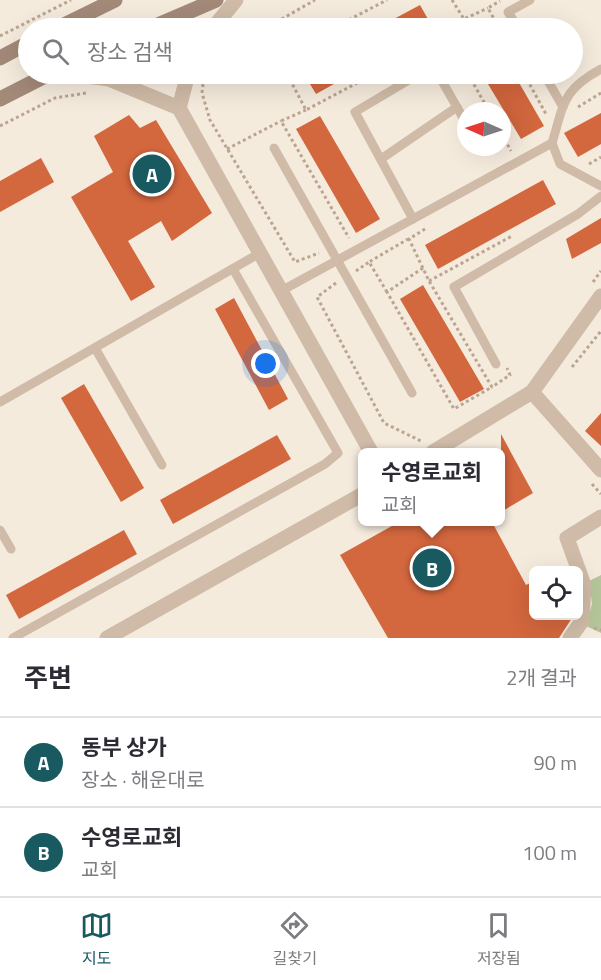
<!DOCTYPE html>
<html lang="ko">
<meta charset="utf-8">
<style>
body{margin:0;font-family:"Titillium Web","Noto Sans KR",sans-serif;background:#f7f7f7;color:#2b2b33}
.controls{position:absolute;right:18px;bottom:18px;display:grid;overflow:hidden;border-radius:9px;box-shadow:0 6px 24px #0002}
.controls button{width:54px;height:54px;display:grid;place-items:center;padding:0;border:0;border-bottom:2px solid #e1e1e2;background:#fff;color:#2b2b33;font:30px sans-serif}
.compass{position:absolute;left:457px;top:102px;width:54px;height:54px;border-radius:50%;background:#fff;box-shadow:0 6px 24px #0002;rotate:273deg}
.you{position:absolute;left:266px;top:364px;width:21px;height:21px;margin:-15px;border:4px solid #fff;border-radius:50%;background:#1a73e8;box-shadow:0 0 0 9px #1a73e833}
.badge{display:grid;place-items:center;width:39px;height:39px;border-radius:50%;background:#195a61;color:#fff;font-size:20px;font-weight:700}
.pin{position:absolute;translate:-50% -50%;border:3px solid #fff;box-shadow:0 2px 6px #0006}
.popup{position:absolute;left:358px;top:448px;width:147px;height:78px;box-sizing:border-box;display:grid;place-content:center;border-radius:9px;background:#fff;filter:drop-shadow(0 2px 4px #0005);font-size:20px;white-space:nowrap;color:#7c7c81}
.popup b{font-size:22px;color:#2b2b33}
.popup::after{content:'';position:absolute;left:50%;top:100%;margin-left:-12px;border:12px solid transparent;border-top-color:#fff}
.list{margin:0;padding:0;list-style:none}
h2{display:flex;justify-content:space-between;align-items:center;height:78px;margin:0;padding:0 24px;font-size:26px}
h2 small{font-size:20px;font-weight:400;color:#7c7c81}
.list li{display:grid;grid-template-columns:39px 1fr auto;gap:18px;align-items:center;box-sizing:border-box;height:90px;padding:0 24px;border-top:2px solid #e1e1e2}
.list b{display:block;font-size:22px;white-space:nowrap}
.list p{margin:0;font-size:20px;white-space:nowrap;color:#7c7c81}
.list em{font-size:20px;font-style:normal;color:#7c7c81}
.icon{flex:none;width:33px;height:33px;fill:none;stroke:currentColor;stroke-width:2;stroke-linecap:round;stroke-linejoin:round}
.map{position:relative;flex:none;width:601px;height:638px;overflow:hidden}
.search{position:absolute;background:#fff;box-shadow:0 6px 24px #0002;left:18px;right:18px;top:18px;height:66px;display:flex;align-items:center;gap:15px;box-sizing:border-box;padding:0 21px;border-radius:33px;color:#7c7c81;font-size:22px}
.sheet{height:258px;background:#fff}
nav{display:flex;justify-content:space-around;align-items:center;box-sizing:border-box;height:84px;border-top:2px solid #e1e1e2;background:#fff;font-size:16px;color:#7c7c81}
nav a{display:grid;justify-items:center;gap:3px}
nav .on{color:#195a61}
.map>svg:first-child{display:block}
.green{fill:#b6c69b}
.building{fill:#d3673e}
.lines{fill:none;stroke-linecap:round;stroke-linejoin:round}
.path{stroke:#bba591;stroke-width:3;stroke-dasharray:3 3;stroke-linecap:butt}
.service{stroke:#cfbba7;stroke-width:9}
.minor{stroke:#cfbba7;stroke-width:15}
.secondary{stroke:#a38978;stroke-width:15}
</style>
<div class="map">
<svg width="601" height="638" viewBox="0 0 601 638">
<rect width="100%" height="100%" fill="#f5ebdd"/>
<path class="green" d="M 601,575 L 601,633 L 586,626 L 592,604 L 589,581 Z"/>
<g class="building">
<path d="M 420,5 L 433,28 L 377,28 Z"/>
<path d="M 304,74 L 352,74 L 316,94 Z"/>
<path d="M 482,74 L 514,74 L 544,126 L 521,139 Z"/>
<path d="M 601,113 L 601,144 L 578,157 L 564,133 Z"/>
<path d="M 129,115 L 140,128 L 156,120 L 212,213 L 172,241 L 161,221 L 128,241 L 155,287 L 131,301 L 71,197 L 113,172 L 94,136 Z"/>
<path d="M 320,116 L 380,219 L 356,233 L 296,129 Z"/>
<path d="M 41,158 L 54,182 L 0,212 L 0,181 Z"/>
<path d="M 543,180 L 556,204 L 438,269 L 425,245 Z"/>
<path d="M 601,218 L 601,243 L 572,259 L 566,239 Z"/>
<path d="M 423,285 L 484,389 L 460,402 L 400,299 Z"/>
<path d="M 234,298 L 288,399 L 269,410 L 215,309 Z"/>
<path d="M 84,384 L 144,488 L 121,502 L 61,398 Z"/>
<path d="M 601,413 L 601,446 L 585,431 Z"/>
<path d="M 501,434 L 533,493 L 501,512 Z"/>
<path d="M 277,435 L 291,459 L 173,524 L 160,500 Z"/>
<path d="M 399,522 L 492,522 L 526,585 L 534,581 L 534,615 L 573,615 L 572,618 L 559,638 L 388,638 L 340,555 Z"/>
<path d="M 124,530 L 137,554 L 19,619 L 6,595 Z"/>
</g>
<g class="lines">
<g class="path">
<path d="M 452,0 L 464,19 L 488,8"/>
<path d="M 266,28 L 315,0"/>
<path d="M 333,28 L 387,0"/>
<path d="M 452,28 L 464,19"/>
<path d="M 499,28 L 488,8 L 500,1"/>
<path d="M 0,36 L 71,0"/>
<path d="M 287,74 L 306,110 L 374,74"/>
<path d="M 468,74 L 489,111"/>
<path d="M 524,74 L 546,114"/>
<path d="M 203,84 L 202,93 L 210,120 L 295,262 L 319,253"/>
<path d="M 578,107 L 601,93"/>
<path d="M 306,110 L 281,121 L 349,238"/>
<path d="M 0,126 L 55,98 L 86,93"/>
<path d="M 502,134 L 511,151"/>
<path d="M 227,149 L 281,121"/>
<path d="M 589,164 L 601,157"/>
<path d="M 425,229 L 409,239 L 429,281 L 492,387 L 510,375 L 507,368"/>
<path d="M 423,268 L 387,292 L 454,409 L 492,387"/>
<path d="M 356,271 L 369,262"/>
<path d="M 429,281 L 512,236"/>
<path d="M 593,282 L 601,271"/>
<path d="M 336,283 L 317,297 L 384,423 L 423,442"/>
<path d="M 387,292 L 369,262 L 408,239"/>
<path d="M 572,367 L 601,331"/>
<path d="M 592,484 L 601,494"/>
<path d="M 594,628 L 601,630"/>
</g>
<g class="service">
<path d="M 518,28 L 508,12 L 530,0"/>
<path d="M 438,74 L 466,123"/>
<path d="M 544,74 L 563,107"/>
<path d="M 552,143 L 560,164 L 601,186"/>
<path d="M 274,148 L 412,393"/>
<path d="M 381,159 L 457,107"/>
<path d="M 413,219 L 355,112 L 419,74"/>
<path d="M 281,291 L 552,143 C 564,104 562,90 601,69"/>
<path d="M 95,348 L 162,465"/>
<path d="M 496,364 L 454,287 L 578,214 L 601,196"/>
<path d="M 0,402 L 260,253"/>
<path d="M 0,530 L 11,549"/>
<path d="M 13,638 L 325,464 L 338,453 L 233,269"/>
</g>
<g class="minor">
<path d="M 213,28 L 236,0"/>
<path d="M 71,74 L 109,79 L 179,108 L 371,452"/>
<path d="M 179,108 L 188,74"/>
<path d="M 532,392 L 601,470"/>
<path d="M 433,452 L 532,392 L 601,296"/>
<path d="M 107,638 L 363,494"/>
<path d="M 570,638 L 582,621 L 584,585 L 567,538 L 601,517"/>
</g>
<g class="secondary">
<path d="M 58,28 L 115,0"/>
<path d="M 151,28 L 216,0"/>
<path d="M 0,58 L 28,43"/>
<path d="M 0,99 L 49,74"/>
</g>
</g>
</svg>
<div class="controls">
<button><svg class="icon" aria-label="locate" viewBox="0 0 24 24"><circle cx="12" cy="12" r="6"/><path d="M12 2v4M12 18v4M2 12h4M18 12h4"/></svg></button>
</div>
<svg class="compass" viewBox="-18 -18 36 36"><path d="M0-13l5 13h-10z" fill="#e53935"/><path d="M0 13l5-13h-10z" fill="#7c7c81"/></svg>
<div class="you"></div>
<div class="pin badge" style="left:152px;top:174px">A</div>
<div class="pin badge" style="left:432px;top:568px">B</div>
<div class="popup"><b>수영로교회</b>교회</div>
<div class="search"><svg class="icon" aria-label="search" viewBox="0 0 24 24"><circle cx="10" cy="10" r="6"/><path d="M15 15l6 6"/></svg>장소 검색</div>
</div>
<section class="sheet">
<h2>주변<small>2개 결과</small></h2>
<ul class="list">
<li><span class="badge">A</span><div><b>동부 상가</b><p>장소 · 해운대로</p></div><em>90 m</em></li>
<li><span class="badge">B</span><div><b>수영로교회</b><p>교회</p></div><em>100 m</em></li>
</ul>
</section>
<nav>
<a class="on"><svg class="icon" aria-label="map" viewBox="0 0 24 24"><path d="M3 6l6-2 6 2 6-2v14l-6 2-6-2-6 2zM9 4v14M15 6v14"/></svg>지도</a>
<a><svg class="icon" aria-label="directions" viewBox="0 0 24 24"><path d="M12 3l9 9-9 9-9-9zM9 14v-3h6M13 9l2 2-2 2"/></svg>길찾기</a>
<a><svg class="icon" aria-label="saved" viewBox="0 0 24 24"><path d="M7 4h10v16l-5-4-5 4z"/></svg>저장됨</a>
</nav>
